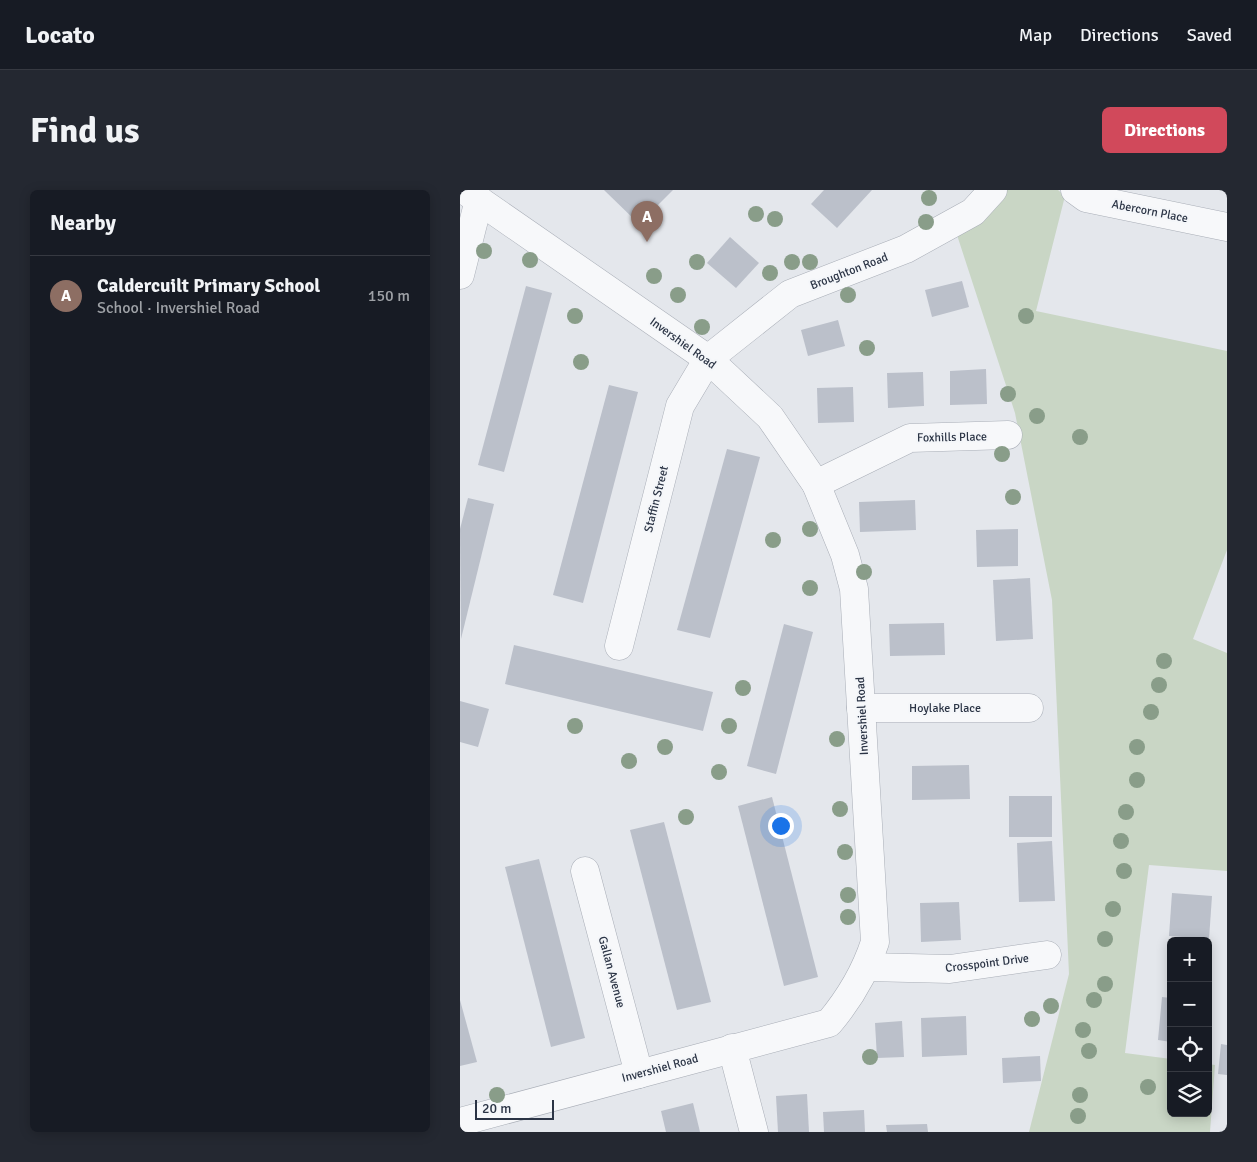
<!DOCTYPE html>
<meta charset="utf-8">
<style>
body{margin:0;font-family:Signika,sans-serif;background:#242831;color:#f1f3f6}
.controls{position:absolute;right:15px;bottom:15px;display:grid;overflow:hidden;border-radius:8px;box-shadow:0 2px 12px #0003}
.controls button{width:45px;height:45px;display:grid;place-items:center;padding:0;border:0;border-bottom:1px solid #363941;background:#171b24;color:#f1f3f6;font:25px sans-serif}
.scale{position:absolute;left:15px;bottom:12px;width:79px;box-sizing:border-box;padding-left:5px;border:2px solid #2b3445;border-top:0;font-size:14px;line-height:18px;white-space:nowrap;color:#2b3445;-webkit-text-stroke:4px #f4f6f9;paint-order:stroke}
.you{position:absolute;left:320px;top:635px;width:18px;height:18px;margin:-12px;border:4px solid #fff;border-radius:50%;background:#1a73e8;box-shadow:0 0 0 8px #1a73e833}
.badge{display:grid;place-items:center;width:32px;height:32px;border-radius:50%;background:#d1495b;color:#fff;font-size:16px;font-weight:700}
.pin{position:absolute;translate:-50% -41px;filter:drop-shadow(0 1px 2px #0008)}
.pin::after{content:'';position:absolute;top:26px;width:18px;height:15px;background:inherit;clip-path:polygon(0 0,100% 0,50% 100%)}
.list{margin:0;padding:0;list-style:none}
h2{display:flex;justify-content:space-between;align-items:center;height:65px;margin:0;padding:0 20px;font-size:21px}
h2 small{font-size:16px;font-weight:400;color:#9ea1a6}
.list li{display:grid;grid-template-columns:32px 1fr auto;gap:15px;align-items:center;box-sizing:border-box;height:80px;padding:0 20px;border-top:1px solid #363941}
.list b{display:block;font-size:19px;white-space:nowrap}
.list p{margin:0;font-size:16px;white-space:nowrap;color:#9ea1a6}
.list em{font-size:16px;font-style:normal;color:#9ea1a6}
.icon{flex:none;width:28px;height:28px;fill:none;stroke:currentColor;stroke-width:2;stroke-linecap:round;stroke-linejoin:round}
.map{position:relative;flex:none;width:767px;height:942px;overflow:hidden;border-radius:8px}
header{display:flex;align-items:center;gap:30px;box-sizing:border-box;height:70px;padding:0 25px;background:#171b24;border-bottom:1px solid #363941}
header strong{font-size:24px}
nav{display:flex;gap:28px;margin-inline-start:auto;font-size:18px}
.intro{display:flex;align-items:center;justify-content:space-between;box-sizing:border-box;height:120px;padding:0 30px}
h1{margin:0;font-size:35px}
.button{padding:12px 22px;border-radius:8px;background:#d1495b;color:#fff;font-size:18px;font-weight:700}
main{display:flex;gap:30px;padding:0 30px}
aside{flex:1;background:#171b24;border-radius:8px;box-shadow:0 2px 12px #0003}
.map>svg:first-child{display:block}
.green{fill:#c9d6c5}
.building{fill:#bbc0ca}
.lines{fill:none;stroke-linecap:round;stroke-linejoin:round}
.minor-casing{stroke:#a9aeb7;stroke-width:29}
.minor{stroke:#f7f8fa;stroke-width:28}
.tree{fill:#899d89}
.labels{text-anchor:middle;stroke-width:4;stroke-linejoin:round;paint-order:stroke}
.street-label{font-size:12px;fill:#2b3445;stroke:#f4f6f9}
</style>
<header>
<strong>Locato</strong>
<nav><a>Map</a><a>Directions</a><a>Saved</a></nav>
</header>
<div class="intro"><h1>Find us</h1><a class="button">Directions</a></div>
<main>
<aside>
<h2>Nearby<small></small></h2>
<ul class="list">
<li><span class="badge" style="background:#8d6e63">A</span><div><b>Caldercuilt Primary School</b><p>School · Invershiel Road</p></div><em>150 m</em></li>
</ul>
</aside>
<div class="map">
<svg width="767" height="942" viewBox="0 0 767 942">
<rect width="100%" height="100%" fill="#e4e7ec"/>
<path class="green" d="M 543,0 L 598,0 L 605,6 L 576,121 L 767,161 L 767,360 L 733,449 L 767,463 L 767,681 L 689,675 L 665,863 L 711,869 L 711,923 L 748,923 L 748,874 L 755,875 L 750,942 L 569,942 L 609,784 L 592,410 L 555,223 L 497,45 Z"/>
<g class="building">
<path d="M 144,0 L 213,0 L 179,34 Z"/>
<path d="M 364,0 L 412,0 L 377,38 L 351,14 Z"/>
<path d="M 270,47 L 299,73 L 276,98 L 247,73 Z"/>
<path d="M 502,91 L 509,117 L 472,127 L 465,100 Z"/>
<path d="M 66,96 L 92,103 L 44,282 L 18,275 Z"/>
<path d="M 378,130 L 385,156 L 348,166 L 341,140 Z"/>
<path d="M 526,179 L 527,214 L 490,215 L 490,181 Z"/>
<path d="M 463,182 L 464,216 L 428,218 L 427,183 Z"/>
<path d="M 149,195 L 178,202 L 123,413 L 93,405 Z"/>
<path d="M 393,197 L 394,232 L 358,233 L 357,198 Z"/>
<path d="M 267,259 L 300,267 L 250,448 L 217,440 Z"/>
<path d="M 8,308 L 34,314 L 1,449 L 0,339 Z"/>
<path d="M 455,310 L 456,340 L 400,342 L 399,312 Z"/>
<path d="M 558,339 L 558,376 L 517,377 L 516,340 Z"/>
<path d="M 570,388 L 573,449 L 536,451 L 533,390 Z"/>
<path d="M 484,433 L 485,465 L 430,466 L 429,434 Z"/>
<path d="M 324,434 L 353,442 L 316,584 L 287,576 Z"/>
<path d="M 54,455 L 253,502 L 243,541 L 45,494 Z"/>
<path d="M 0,511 L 29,519 L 18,557 L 0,552 Z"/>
<path d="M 509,575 L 510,609 L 452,610 L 452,576 Z"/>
<rect x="549" y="606" width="43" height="41"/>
<path d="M 312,607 L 358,787 L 324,796 L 278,616 Z"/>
<path d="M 204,632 L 251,812 L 217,820 L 170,640 Z"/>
<path d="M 592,651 L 595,711 L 559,712 L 557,653 Z"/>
<path d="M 79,669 L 125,848 L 91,857 L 45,677 Z"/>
<path d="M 712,703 L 752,706 L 749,749 L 709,746 Z"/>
<path d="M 499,712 L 501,750 L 461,752 L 460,713 Z"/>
<path d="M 702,807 L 711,808 L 711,852 L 698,850 Z"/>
<path d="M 0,810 L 17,872 L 0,876 Z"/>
<path d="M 506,826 L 507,865 L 462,867 L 461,828 Z"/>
<path d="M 442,831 L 444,867 L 417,868 L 415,833 Z"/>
<path d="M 761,854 L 767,855 L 767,885 L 758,884 Z"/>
<path d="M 580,866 L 581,891 L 543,893 L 542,868 Z"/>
<path d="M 347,904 L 349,942 L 318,942 L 316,906 Z"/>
<path d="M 233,913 L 240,942 L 206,942 L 201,921 Z"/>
<path d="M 404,920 L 405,942 L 364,942 L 363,922 Z"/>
<path d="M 467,934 L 468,942 L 427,942 L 426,935 Z"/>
</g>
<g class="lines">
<defs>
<g id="minor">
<path d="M 615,0 L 626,8 L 767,37"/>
<path d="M 0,85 L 19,10"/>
<path d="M 356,294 L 450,248 L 548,245"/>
<path d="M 159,456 L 220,216 L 248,169 L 330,104 L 446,59 L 513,22 L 533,0"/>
<path d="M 401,518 L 569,518"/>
<path d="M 125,681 L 179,884"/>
<path d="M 407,777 L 490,779 L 587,765"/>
<path d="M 272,858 L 294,942"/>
<path d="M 0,932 L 369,833 C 390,808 405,783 415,752 L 394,399 L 385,365 L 356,294 L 310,227 L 248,169 L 4,0"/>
</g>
</defs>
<use href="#minor" class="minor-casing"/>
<use href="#minor" class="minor"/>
</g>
<g class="tree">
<circle cx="469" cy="8" r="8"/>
<circle cx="296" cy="24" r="8"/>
<circle cx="315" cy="29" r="8"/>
<circle cx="466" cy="32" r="8"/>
<circle cx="24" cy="61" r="8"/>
<circle cx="70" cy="70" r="8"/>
<circle cx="237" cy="72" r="8"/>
<circle cx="332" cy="72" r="8"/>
<circle cx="350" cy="72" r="8"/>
<circle cx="310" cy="83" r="8"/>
<circle cx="194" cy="86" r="8"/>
<circle cx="218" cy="105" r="8"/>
<circle cx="388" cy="105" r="8"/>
<circle cx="115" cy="126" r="8"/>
<circle cx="566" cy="126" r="8"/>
<circle cx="242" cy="137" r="8"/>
<circle cx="407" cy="158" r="8"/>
<circle cx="121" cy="172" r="8"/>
<circle cx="548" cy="204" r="8"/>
<circle cx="577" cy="226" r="8"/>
<circle cx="620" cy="247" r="8"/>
<circle cx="542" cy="264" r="8"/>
<circle cx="553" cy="307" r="8"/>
<circle cx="350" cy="339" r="8"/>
<circle cx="313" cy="350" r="8"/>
<circle cx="404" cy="382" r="8"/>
<circle cx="350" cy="398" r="8"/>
<circle cx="704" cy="471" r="8"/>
<circle cx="699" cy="495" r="8"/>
<circle cx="283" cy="498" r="8"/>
<circle cx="691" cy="522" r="8"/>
<circle cx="115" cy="536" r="8"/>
<circle cx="269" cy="536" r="8"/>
<circle cx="377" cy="549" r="8"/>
<circle cx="205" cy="557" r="8"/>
<circle cx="677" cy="557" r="8"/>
<circle cx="169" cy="571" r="8"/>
<circle cx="259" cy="582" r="8"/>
<circle cx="677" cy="590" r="8"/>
<circle cx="380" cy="619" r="8"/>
<circle cx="666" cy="622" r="8"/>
<circle cx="226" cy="627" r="8"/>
<circle cx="661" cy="651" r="8"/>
<circle cx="385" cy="662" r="8"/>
<circle cx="664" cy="681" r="8"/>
<circle cx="388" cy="705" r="8"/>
<circle cx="653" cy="719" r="8"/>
<circle cx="388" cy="727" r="8"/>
<circle cx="645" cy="749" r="8"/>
<circle cx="645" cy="794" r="8"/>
<circle cx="634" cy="810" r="8"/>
<circle cx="591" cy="816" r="8"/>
<circle cx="572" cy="829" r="8"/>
<circle cx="623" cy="840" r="8"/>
<circle cx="629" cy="861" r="8"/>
<circle cx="410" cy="867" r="8"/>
<circle cx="688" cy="897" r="8"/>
<circle cx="37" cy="905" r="8"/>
<circle cx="620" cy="905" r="8"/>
<circle cx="618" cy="926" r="8"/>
</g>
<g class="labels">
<g class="street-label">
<text transform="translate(690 21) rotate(11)" y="4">Abercorn Place</text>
<text transform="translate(389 81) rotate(-21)" y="4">Broughton Road</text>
<text transform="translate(223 153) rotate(36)" y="4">Invershiel Road</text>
<text transform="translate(492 247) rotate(-1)" y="4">Foxhills Place</text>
<text transform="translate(196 309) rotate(-76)" y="4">Staffin Street</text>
<text x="485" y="522">Hoylake Place</text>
<text transform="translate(402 526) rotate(-93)" y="4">Invershiel Road</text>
<text transform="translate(527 773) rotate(-7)" y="4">Crosspoint Drive</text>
<text transform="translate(152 782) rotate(75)" y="4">Gallan Avenue</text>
<text transform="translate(200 878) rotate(-15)" y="4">Invershiel Road</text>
</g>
</g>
</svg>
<div class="controls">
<button>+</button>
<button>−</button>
<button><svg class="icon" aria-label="locate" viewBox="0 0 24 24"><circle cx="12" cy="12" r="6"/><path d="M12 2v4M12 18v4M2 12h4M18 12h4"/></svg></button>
<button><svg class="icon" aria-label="layers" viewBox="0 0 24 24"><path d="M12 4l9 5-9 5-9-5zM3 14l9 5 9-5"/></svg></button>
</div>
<div class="scale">20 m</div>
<div class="you"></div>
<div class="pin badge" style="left:187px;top:52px;background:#8d6e63">A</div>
</div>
</main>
